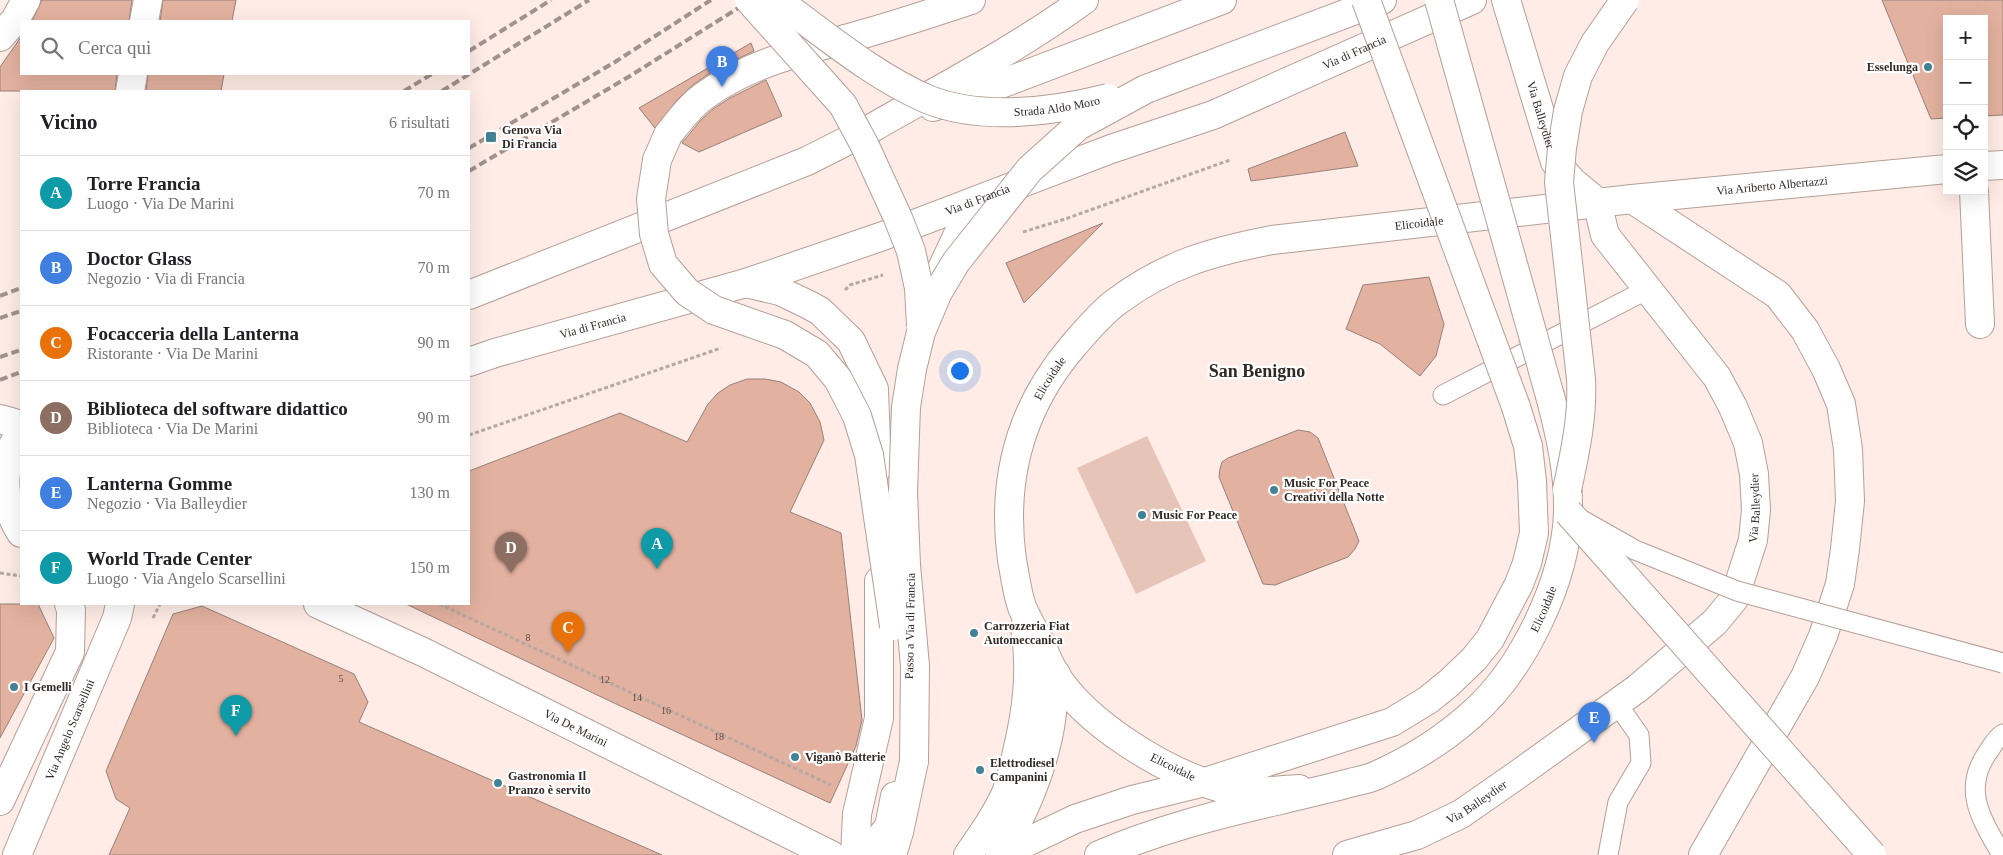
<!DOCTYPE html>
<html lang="it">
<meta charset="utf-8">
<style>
body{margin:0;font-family:"Times New Roman",serif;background:#f6f6f6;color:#202124}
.controls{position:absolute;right:15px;top:15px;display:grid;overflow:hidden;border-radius:0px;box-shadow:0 5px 20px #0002}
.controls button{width:45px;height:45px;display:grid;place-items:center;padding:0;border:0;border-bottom:1px solid #e0e0e0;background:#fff;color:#202124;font:25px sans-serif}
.you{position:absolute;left:959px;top:370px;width:18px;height:18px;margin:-12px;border:4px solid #fff;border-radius:50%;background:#1a73e8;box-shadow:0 0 0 8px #1a73e833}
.badge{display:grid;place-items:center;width:32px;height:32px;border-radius:50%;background:#428296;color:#fff;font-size:16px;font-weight:700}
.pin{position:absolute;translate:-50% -41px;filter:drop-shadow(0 1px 2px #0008)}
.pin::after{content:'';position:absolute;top:26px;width:18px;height:15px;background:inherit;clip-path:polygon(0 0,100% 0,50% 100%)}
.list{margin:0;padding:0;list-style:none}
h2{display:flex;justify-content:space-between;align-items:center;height:65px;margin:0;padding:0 20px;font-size:21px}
h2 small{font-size:16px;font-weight:400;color:#757577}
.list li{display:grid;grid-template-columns:32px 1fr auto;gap:15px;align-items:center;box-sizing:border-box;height:75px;padding:0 20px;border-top:1px solid #e0e0e0}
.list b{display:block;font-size:19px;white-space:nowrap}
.list p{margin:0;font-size:16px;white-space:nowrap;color:#757577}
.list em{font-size:16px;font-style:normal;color:#757577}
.icon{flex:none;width:28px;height:28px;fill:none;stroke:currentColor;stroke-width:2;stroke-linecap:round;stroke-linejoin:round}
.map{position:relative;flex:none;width:2003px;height:855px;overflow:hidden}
.search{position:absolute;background:#fff;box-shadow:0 5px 20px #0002;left:20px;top:20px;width:450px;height:55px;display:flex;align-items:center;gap:12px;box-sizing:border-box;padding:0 18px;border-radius:0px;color:#757577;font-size:19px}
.panel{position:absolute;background:#fff;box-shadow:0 5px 20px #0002;left:20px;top:90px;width:450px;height:515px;border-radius:0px}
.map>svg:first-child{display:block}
.green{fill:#e7c4b8}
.building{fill:#e3b19f;stroke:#96817a}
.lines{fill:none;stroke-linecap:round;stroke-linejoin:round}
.lane-casing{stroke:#b49f97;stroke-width:21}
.street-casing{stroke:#b49f97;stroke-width:30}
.secondary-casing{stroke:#b49f97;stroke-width:30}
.primary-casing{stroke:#b49f97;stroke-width:30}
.highway-casing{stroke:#b49f97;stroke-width:30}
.path{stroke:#b7a8a3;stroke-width:3;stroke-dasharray:4 2.5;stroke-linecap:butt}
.lane{stroke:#fff;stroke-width:19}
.street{stroke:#fff;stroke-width:28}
.secondary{stroke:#fff;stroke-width:28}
.primary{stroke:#fff;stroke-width:28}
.highway{stroke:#fff;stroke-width:28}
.rail{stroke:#a0928d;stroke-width:4;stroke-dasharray:8 4;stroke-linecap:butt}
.lane-bridge-casing{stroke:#b49f97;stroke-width:21;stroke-linecap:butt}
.street-bridge-casing{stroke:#b49f97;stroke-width:30;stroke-linecap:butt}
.highway-bridge-casing{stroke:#b49f97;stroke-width:30;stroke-linecap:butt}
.lane-bridge{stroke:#fff;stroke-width:19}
.street-bridge{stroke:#fff;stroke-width:28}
.highway-bridge{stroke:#fff;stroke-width:28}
.poi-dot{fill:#428296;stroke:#fff;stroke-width:2}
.labels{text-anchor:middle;stroke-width:4.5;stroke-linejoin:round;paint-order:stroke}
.number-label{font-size:10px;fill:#5e4b44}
.street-label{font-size:12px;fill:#312926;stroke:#fff}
.poi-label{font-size:12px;font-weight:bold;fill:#312926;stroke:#fff;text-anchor:start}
.district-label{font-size:18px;font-weight:bold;fill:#312926;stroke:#fff}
</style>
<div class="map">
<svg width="2003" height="855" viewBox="0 0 2003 855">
<rect width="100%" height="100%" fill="#ffece6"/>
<path class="green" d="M 1147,436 L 1206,561 L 1136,594 L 1077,468 Z"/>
<g class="building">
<path d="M 42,0 L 132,0 L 129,21 L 32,21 Z"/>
<path d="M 163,0 L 236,0 L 232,21 L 160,21 Z"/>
<path d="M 1882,0 L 2003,0 L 2003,115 L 1984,116 L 1984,19 L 1947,19 L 1947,118 L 1931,119 Z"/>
<path d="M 21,37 L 21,74 L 117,74 L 115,91 L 0,91 L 0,67 Z"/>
<path d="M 751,43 L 754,51 L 714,70 L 694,84 L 678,99 L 655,128 L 639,108 Z"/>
<path d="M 148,74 L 224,74 L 221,91 L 146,91 Z"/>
<path d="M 766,80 L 782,116 L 699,152 L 682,143 L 701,120 L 713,109 L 730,98 Z"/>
<path d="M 1345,132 L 1358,166 L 1251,181 L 1248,169 Z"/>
<path d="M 1103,223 L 1024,303 L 1006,263 Z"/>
<path d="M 1429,277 L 1444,324 L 1436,356 L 1420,376 L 1380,344 L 1346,329 L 1363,285 Z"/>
<path d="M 747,379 L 765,379 L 781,382 L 799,392 L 810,403 L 820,422 L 824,440 L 790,512 L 841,533 L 862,720 L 856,746 L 830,803 L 614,703 L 406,604 L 469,604 L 469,471 L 620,413 L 687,442 L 708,404 L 718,393 L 730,385 Z"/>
<path d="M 1298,430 L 1310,432 L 1318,438 L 1359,541 L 1355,549 L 1348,557 L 1275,585 L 1263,584 L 1219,477 L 1220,469 L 1222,462 L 1228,458 Z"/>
<path d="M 0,604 L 38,604 L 54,638 L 0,738 Z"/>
<path d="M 202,606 L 354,674 L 368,702 L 359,722 L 662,855 L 109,855 L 130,808 L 116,799 L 106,771 L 173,614 Z"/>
</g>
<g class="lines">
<defs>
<g id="lane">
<path d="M 1443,395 L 1648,289"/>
<path d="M 1608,855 L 1618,802 L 1641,763 L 1639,735 L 1617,704"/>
<path d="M 2002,855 C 1982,820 1961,790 1988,752 C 1993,745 1996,738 2003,734"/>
</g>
<g id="street">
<path d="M 144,21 L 148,0"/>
<path d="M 0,37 L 15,20 L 26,0"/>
<path d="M 130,91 L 133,74"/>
<path d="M 1974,191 L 1980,324"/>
<path d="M 1632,199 L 1778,295 L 1805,330 L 1826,369 L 1841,404 L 1848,449 L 1850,501 L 1845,549 L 1840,584 L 1823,636 L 1805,677 L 1703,855"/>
<path d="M 939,275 L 973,202"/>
<path d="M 746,283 L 780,291 L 809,305 L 820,311 L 851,341 L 874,389 L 877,469"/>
<path d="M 0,419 L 21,425"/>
<path id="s1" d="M 318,604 L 423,652 L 831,855"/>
<path id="s2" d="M 17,855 L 117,618 L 120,604"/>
<path d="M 855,855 L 857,814 L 879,718 L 879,581"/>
<path d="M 865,855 L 889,827 L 895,796"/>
<path id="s3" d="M 1347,855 L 1417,835 L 1461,814 L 1517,775 L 1638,688 L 1715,622 L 1734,599 L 1753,540 L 1756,510 L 1754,474 L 1748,443 L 1733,407 L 1717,377 L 1605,235 L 1597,202"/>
</g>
<g id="secondary">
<path id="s4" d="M 1506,0 L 1555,162 L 1573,182 L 1597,202"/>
<path d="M 933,107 L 977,93 L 1222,0"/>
<path id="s5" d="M 469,362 L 495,353 L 746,283 L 883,236 L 1111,149 L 1213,115 L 1472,0"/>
</g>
<g id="primary">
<path d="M 1984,166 L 2003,165"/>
<path d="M 469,295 L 807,161 L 872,128"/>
<path d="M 21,430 C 0,464 0,499 21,533"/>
<path id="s6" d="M 1299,789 C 1275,790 1245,795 1221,788 C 1165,772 1086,724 1055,674 C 1049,664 1045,653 1040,642 C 1034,631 1027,619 1022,607 C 1017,593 1015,575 1012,560 C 1001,480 1020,408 1073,346 C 1086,331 1100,314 1116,302 C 1167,264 1211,252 1272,240 L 1632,199 L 1947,169"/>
<path d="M 0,801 L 70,652 L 71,610 L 69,604"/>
<path d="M 968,855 C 982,835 996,815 1006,793 C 1011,780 1014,766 1017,752 C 1027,710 1032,670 1025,627"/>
<path d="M 1000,855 C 1024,813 1044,768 1051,721 C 1053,705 1054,690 1056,674"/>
</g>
<g id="highway">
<path d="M 1146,89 L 1382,0"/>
<path d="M 872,128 C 943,87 1017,49 1084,0"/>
<path d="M 668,135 C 679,121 690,106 704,96 C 750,62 808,50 863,34 C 899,24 935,12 971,0"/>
<path d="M 892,855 L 899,832 L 914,761"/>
<path d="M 1000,855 L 1075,819 L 1132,800 L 1205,782 L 1392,722 L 1428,700 L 1449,683 L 1474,659 L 1490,639 L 1519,584 L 1527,563 L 1534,533 L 1532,481 L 1528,446 L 1516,407"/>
<path id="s7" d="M 1099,855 C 1157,830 1216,815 1276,801 C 1300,795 1323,790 1346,784 C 1356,781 1366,780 1375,776 C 1409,761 1443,740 1471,715 C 1523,670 1566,580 1568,512 C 1569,472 1560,434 1550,396"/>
</g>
</defs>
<use href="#lane" class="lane-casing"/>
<use href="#street" class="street-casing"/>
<use href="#secondary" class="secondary-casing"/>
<use href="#primary" class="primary-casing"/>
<use href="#highway" class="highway-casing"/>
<g class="path">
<path d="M 1023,232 L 1065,219 L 1230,160"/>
<path d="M 845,290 L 850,285 L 883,275"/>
<path d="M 469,435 L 721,348"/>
<path d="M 0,573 L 21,576"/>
<path d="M 439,604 L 831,785"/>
<path d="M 153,618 L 160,604"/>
</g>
<use href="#lane" class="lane"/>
<use href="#street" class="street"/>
<use href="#secondary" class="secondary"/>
<use href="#primary" class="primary"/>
<use href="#highway" class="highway"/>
<g class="rail">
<path d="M 469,51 L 551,0"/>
<path d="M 404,91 L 432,74"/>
<path d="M 442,91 L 589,0"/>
<path d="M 469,148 L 615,62 L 711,0"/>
<path d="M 469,171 L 630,76 L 751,0"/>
<path d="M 0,296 L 21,288"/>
<path d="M 0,318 L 21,311"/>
<path d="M 0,357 L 21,350"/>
<path d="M 0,380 L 21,372"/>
</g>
<defs>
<path id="lane-bridge" d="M 1582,520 L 1635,550 L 1737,591 L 2003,663"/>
<path id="street-bridge" d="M 1568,512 L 1872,855"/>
<g id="highway-bridge">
<path d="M 749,0 L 843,105 L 865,146 L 898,218 L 911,251 L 919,288 L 921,326"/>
<path id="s8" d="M 777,0 C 823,33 875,77 927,99 C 980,121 1053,112 1108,98"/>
<path d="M 1366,0 L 1516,407"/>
<path d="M 1439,0 L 1550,396"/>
<path d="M 668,135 L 657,160 L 651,199 L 654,234 L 663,264 L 687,292 L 714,310 L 785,335 L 817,354 L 838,379 L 857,416 L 869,455 L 894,626"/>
<path d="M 1567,490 C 1575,452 1583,417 1581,379 L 1559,182 L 1562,148 L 1568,111 L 1578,76 L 1595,43 L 1625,0"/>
<path d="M 914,761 L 915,666 L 906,565 L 903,492 L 906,407 L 912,369 L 921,332 L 938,292 L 956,262 L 1030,169 L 1078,126 L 1146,89"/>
</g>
</defs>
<use href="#lane-bridge" class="lane-bridge-casing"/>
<use href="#street-bridge" class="street-bridge-casing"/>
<use href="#highway-bridge" class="highway-bridge-casing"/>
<use href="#lane-bridge" class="lane-bridge"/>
<use href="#street-bridge" class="street-bridge"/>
<use href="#highway-bridge" class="highway-bridge"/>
</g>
<g class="poi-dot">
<circle cx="1928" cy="67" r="5"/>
<rect x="485" y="131" width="12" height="12" rx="2.5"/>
<circle cx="1274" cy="490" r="5"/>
<circle cx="1142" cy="515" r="5"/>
<circle cx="974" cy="633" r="5"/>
<circle cx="14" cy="687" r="5"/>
<circle cx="795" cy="757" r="5"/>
<circle cx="980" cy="770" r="5"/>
<circle cx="498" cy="783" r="5"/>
</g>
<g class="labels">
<g class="number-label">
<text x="528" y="641">8</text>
<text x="341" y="682">5</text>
<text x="605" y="683">12</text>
<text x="637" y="701">14</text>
<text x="666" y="714">16</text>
<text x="719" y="740">18</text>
</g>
<g class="street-label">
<text dy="4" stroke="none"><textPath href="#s5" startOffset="939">Via di Francia</textPath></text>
<text dy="4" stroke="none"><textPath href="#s8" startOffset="312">Strada Aldo Moro</textPath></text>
<text dy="4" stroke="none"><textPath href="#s4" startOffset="120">Via Balleydier</textPath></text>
<text dy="4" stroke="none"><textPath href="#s6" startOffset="1370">Via Ariberto Albertazzi</textPath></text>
<text dy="4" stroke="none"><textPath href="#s5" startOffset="534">Via di Francia</textPath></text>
<text dy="4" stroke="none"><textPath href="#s6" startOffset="1015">Elicoidale</textPath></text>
<text dy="4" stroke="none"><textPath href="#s5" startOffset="129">Via di Francia</textPath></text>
<text dy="4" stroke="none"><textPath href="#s6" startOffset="596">Elicoidale</textPath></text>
<text dy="4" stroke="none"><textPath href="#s3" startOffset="564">Via Balleydier</textPath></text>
<text dy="4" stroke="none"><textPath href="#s7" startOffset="531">Elicoidale</textPath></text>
<text transform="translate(910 626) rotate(-89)" y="4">Passo a Via di Francia</text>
<text dy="4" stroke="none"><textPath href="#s1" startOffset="286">Via De Marini</textPath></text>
<text dy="4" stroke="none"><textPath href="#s2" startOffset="136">Via Angelo Scarsellini</textPath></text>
<text transform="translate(1173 767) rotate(26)" y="4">Elicoidale</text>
<text dy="4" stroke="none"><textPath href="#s3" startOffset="141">Via Balleydier</textPath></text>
</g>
<g class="poi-label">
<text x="1918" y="71" text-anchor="end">Esselunga</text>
<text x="502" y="134">Genova Via<tspan x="502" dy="14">Di Francia</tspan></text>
<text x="1284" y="487">Music For Peace<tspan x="1284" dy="14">Creativi della Notte</tspan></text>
<text x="1152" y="519">Music For Peace</text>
<text x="984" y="630">Carrozzeria Fiat<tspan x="984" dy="14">Automeccanica</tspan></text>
<text x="24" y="691">I Gemelli</text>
<text x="805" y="761">Viganò Batterie</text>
<text x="990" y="767">Elettrodiesel<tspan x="990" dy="14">Campanini</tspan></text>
<text x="508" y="780">Gastronomia Il<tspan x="508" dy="14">Pranzo è servito</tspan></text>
</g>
<g class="district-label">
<text x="1257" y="377">San Benigno</text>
</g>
</g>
</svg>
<div class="controls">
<button>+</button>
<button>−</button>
<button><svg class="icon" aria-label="locate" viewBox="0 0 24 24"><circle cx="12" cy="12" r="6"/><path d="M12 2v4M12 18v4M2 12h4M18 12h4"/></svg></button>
<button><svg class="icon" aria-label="layers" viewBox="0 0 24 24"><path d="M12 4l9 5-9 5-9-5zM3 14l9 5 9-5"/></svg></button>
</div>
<div class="you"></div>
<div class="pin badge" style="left:657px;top:569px;background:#0f9aa8">A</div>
<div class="pin badge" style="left:722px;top:87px;background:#3f7fe0">B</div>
<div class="pin badge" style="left:568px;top:653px;background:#e8710a">C</div>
<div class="pin badge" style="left:511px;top:573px;background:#8d6e63">D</div>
<div class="pin badge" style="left:1594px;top:743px;background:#3f7fe0">E</div>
<div class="pin badge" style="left:236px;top:736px;background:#0f9aa8">F</div>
<div class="search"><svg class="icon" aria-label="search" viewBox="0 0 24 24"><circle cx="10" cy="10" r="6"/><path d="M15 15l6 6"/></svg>Cerca qui</div>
<section class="panel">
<h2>Vicino<small>6 risultati</small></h2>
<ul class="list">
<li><span class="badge" style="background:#0f9aa8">A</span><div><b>Torre Francia</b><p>Luogo · Via De Marini</p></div><em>70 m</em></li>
<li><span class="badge" style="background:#3f7fe0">B</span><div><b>Doctor Glass</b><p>Negozio · Via di Francia</p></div><em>70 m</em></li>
<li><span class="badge" style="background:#e8710a">C</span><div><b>Focacceria della Lanterna</b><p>Ristorante · Via De Marini</p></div><em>90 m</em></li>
<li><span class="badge" style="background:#8d6e63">D</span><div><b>Biblioteca del software didattico</b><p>Biblioteca · Via De Marini</p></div><em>90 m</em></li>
<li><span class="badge" style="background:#3f7fe0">E</span><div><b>Lanterna Gomme</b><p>Negozio · Via Balleydier</p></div><em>130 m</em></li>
<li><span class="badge" style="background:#0f9aa8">F</span><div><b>World Trade Center</b><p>Luogo · Via Angelo Scarsellini</p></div><em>150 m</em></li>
</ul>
</section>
</div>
